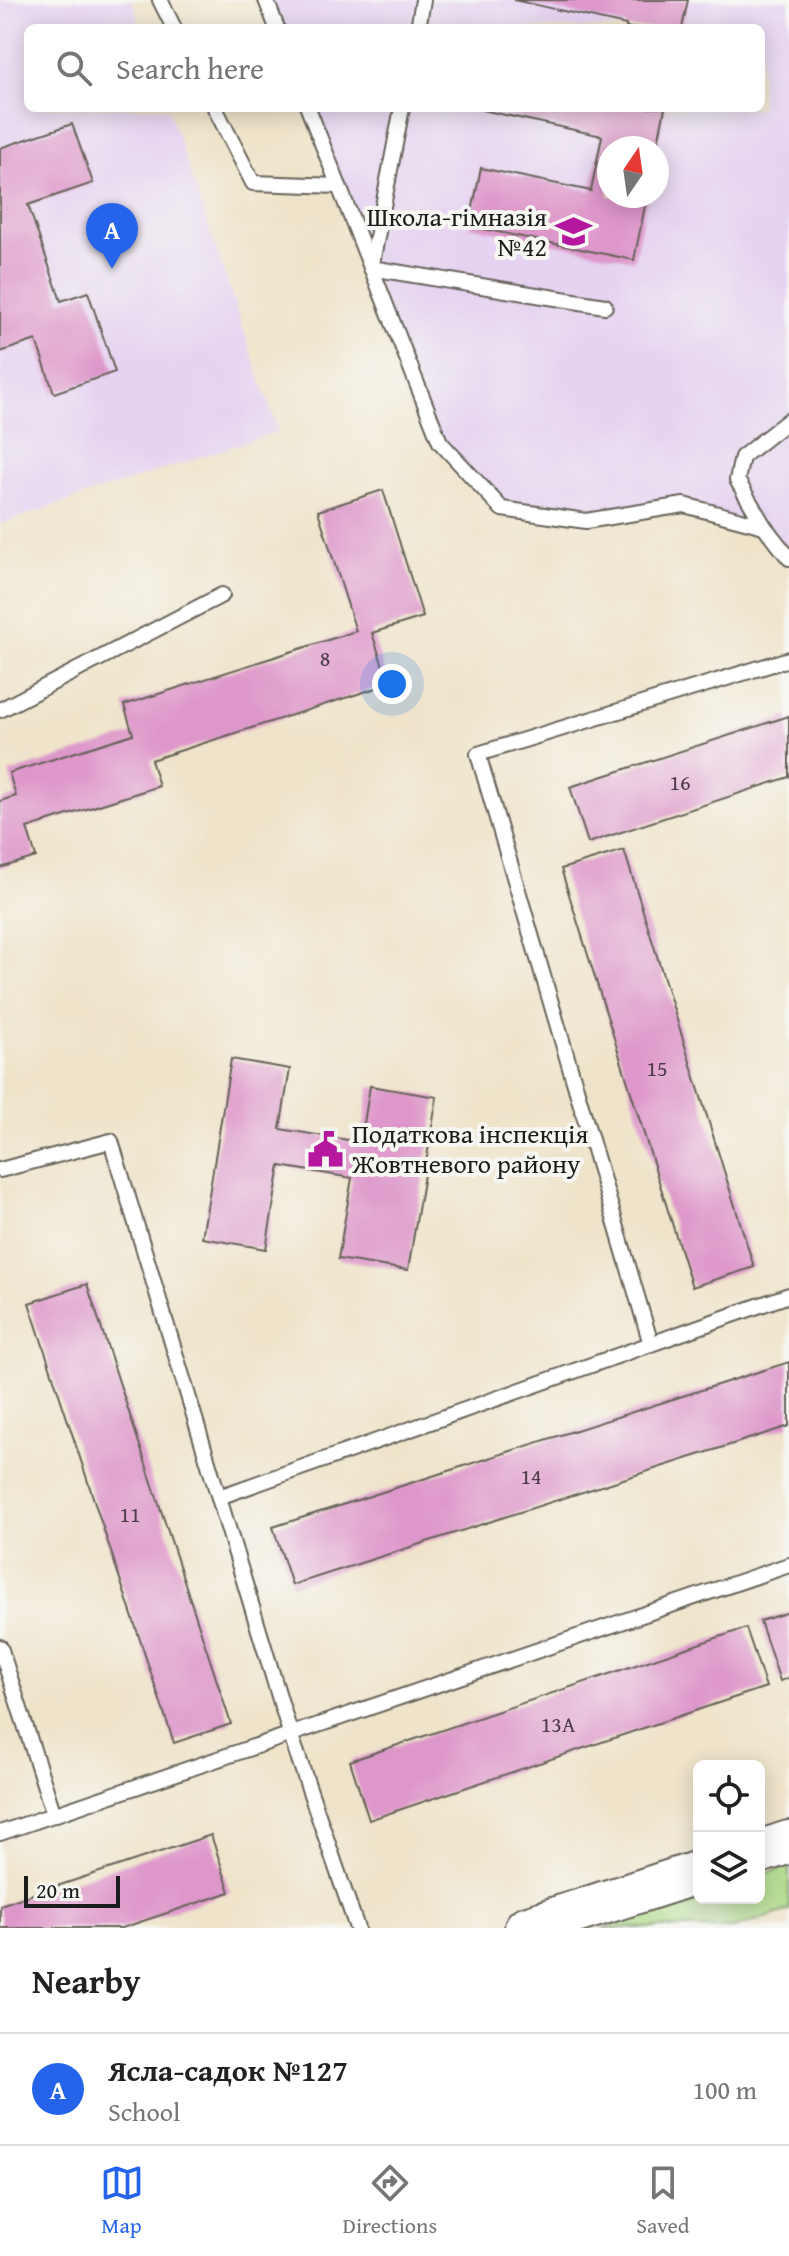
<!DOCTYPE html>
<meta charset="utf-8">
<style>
body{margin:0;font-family:"Gentium Book Plus",serif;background:#f2f2f2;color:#222}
.controls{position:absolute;right:24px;bottom:24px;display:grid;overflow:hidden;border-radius:12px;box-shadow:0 4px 20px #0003}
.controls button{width:72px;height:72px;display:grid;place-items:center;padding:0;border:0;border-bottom:2px solid #e0e0e0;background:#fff;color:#222;font:40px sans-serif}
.compass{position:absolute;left:597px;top:136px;width:72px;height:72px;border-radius:50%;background:#fff;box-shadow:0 4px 20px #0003;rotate:13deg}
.scale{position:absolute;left:24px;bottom:20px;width:96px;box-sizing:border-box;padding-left:8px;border:4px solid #1c1c1c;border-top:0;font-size:22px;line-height:28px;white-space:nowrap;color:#1c1c1c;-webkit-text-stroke:6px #f6f6f2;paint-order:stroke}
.you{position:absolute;left:392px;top:684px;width:28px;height:28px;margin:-20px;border:6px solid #fff;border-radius:50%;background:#1a73e8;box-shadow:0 0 0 12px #1a73e833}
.badge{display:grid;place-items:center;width:52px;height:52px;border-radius:50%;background:#2563eb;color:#fff;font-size:26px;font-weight:700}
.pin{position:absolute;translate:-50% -66px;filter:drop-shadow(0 2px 4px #0008)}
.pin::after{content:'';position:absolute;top:42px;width:28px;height:24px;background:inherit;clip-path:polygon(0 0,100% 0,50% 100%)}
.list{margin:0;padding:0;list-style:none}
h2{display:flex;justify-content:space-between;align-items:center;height:104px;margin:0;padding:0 32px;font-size:34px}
h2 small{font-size:26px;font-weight:400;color:#767676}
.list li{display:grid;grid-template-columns:52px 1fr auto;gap:24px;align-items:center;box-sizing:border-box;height:112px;padding:0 32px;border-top:2px solid #e0e0e0}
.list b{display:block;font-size:30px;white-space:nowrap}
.list p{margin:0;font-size:26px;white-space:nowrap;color:#767676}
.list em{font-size:26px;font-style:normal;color:#767676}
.icon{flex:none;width:44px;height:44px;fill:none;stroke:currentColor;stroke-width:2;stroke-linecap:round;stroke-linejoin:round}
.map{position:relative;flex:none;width:789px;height:1928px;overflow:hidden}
.search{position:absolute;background:#fff;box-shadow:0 4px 20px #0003;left:24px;right:24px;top:24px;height:88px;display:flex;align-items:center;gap:20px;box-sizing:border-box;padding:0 28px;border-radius:12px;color:#767676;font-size:30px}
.sheet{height:216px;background:#fff}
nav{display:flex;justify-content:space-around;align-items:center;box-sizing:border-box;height:112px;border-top:2px solid #e0e0e0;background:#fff;font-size:22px;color:#767676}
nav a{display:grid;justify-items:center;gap:4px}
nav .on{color:#2563eb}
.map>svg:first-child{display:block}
.built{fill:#e5d3f1;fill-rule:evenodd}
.green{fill:#adda87;stroke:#647b52;stroke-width:2}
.building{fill:#de97ca}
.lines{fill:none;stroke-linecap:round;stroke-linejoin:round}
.lane-casing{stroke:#666259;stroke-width:18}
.secondary-casing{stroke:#666259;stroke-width:46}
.lane{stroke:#fff;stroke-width:14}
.secondary{stroke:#fff;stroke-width:42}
.labels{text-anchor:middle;stroke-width:8;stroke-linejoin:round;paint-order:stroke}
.number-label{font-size:22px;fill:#4c3b48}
.poi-label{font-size:26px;fill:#1c1c1c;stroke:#f6f6f2;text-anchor:end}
</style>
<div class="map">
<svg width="789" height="1928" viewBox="0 0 789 1928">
<rect width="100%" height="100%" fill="#f6f6f2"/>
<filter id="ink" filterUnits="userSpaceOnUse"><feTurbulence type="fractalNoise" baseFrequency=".0125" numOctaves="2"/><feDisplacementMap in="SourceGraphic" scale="16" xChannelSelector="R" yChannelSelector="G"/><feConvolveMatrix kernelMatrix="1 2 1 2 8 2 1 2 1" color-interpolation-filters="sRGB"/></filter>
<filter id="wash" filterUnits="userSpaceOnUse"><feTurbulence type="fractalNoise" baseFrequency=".006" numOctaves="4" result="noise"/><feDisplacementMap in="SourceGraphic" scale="32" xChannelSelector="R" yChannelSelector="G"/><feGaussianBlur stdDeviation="1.8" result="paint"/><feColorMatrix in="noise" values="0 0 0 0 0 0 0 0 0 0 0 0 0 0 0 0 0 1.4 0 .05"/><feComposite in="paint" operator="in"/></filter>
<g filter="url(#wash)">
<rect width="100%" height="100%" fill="#efe4ca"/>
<g class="built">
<path d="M 0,0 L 132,0 L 141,28 L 28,28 L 28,108 L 168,108 L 278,431 L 0,524 Z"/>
<path d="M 266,0 L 789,0 L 789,554 L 764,526 L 684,505 L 586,521 L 502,509 L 440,442 L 308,108 L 761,108 L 761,28 L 277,28 ZM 609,148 L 657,148 L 657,196 L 609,196 Z"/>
</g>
<path class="green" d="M 789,1866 L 789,1910 L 733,1928 L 602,1928 L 699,1896 L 759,1898 L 759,1876 Z"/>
<g id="blocks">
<g class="building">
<path d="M 514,0 L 688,0 L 682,28 L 626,28 L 626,25 Z"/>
<path d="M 473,108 L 665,108 L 657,148 L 609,148 L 609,196 L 647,196 L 634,260 L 469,226 L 481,168 L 591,191 L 602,136 Z"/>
<path d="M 72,124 L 93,183 L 28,205 L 61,301 L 88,292 L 115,372 L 54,393 L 36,340 L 0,352 L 0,148 Z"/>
<path d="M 383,490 L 423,617 L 372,633 L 389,684 L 151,760 L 159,786 L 27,828 L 36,857 L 0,868 L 0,801 L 16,796 L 9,773 L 133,734 L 124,705 L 356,631 L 318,511 Z"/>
<path d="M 789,716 L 789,777 L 588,843 L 570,787 Z"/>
<path d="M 624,850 L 754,1267 L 692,1287 L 561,869 Z"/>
<path d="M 231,1059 L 290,1069 L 280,1129 L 361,1142 L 370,1086 L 437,1097 L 408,1270 L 338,1259 L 352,1178 L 280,1166 L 266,1249 L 202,1238 Z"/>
<path d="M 87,1284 L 231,1724 L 174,1743 L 29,1303 Z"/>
<path d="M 789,1362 L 789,1426 L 292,1585 L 273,1527 Z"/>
<path d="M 789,1612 L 789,1678 L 780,1681 L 760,1621 Z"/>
<path d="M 746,1628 L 766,1687 L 369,1820 L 350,1761 Z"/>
<path d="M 211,1835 L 230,1892 L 122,1928 L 0,1928 L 0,1905 Z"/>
</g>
</g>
</g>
<g filter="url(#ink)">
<use href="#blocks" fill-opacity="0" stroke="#666259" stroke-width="2"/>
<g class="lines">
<defs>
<g id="lane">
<path d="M 160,0 L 174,28"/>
<path d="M 266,0 L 277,28"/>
<path d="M 418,28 L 423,0"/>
<path d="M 215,108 L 253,183 L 339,186"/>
<path d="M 308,108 L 440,442 L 502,509 L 586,521 L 684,505 L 764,526 L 789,558"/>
<path d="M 402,108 L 371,268 L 605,306"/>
<path d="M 764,526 L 737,480 L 742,457 L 789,420"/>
<path d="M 0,710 L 222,595"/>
<path d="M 0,1170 L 111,1141 L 291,1736 L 357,1928"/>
<path d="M 651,1344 L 478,754 L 789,659"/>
<path d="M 219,1497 L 789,1295"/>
<path d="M 0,1647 L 54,1815"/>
<path d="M 0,1833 L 789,1565"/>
</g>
<g id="secondary">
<path d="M 759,1852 L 789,1842"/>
<path d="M 526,1928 L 699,1872"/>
</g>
</defs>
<use href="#lane" class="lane-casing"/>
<use href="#secondary" class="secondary-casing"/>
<use href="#lane" class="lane"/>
<use href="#secondary" class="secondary"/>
</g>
</g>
<defs>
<symbol id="school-bare" viewBox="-9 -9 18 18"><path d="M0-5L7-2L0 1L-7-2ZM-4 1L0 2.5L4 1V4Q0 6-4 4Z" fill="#b5179e" stroke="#f6f6f2" stroke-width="2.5" paint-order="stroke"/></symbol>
<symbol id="civic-bare" viewBox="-9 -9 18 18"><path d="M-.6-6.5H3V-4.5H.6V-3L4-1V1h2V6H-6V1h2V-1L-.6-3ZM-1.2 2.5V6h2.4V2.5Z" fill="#b5179e" stroke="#f6f6f2" stroke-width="2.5" paint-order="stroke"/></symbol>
</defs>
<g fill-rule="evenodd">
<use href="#school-bare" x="548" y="206" width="51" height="51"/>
<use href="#civic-bare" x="300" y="1124" width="51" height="51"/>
</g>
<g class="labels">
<g class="number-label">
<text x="325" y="666">8</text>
<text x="680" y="790">16</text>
<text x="657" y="1076">15</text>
<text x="531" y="1484">14</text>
<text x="130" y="1522">11</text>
<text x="558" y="1732">13А</text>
</g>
<g class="poi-label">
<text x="547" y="226">Школа-гімназія<tspan x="547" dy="30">№42</tspan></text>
<text x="352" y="1143" text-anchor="start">Податкова інспекція<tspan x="352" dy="30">Жовтневого району</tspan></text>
</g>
</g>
</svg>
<div class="controls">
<button><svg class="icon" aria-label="locate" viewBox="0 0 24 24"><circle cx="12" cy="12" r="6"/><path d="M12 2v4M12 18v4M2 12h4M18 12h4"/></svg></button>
<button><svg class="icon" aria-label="layers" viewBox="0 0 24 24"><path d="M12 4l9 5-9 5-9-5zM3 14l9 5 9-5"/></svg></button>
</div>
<svg class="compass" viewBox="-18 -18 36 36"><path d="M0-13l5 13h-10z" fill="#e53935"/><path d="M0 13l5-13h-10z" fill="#767676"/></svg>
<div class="scale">20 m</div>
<div class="you"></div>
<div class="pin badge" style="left:112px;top:269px">A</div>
<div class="search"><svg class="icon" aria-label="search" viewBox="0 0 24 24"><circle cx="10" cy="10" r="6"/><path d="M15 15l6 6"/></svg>Search here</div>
</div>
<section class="sheet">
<h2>Nearby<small></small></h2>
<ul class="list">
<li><span class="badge">A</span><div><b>Ясла-садок №127</b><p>School</p></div><em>100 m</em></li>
</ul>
</section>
<nav>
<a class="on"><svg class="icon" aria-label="map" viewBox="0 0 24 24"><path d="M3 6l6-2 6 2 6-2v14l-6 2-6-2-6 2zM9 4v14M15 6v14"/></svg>Map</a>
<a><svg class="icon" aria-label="directions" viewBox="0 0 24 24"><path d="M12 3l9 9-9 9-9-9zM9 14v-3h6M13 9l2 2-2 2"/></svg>Directions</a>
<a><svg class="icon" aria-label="saved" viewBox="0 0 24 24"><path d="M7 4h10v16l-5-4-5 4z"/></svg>Saved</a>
</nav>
